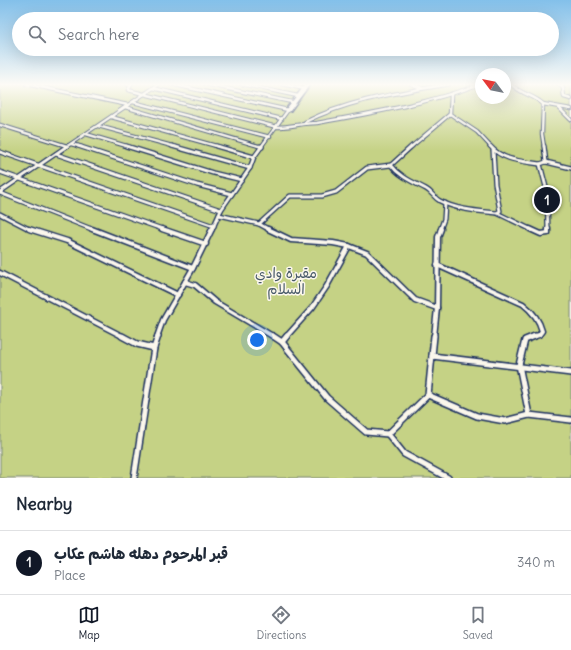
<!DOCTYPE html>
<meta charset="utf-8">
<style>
body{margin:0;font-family:Delius,"Playpen Sans Arabic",sans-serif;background:#f6f6f7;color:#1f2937}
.compass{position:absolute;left:475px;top:68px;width:36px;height:36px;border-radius:50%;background:#fff;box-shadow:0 4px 16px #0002;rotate:302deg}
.you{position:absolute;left:257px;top:340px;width:14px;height:14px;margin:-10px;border:3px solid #fff;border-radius:50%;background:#1a73e8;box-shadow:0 0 0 6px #1a73e833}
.badge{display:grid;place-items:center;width:26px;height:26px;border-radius:50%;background:#111827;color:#fff;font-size:13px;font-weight:700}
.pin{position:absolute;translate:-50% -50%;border:2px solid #fff;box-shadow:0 1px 4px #0006}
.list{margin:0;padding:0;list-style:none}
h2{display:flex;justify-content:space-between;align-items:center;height:52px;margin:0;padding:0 16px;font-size:17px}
h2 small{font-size:13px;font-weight:400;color:#747a83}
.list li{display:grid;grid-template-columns:26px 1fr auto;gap:12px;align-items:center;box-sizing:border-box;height:64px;padding:0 16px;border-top:1px solid #e0e1e3}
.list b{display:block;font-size:15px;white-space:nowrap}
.list p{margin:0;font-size:13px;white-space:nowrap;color:#747a83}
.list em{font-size:13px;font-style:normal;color:#747a83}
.icon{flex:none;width:22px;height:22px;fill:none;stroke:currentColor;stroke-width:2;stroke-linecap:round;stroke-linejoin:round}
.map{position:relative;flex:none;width:571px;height:478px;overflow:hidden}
.search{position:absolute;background:#fff;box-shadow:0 4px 16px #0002;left:12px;right:12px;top:12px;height:44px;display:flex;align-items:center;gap:10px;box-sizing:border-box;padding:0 14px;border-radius:22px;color:#747a83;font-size:15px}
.sheet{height:116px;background:#fff}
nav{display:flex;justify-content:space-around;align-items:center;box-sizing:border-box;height:56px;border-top:1px solid #e0e1e3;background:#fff;font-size:11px;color:#747a83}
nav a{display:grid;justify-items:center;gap:2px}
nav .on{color:#111827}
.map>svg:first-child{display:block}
.green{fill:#c5d285;stroke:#708072}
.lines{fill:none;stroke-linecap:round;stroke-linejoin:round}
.lane-far3-casing{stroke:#1b2f5e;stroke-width:4.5}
.lane-far2-casing{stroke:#1b2f5e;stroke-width:5.5}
.lane-far1-casing{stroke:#1b2f5e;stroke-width:7}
.lane-casing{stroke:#1b2f5e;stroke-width:8}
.street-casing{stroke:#1b2f5e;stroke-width:3}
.lane-far3{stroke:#fbf7ec;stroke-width:2.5}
.lane-far2{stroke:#fbf7ec;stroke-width:3}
.lane-far1{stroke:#fbf7ec;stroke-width:4}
.lane{stroke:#fbf7ec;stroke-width:5}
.street{fill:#fbf7ec;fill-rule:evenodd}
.labels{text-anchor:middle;stroke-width:3;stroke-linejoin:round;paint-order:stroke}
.park-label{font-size:14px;fill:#465868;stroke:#fbf7ec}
</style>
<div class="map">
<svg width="571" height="478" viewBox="0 0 571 478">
<rect width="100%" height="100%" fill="#fbf7ec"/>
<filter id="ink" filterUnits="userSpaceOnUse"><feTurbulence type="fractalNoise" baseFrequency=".025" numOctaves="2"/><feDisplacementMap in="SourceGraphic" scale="8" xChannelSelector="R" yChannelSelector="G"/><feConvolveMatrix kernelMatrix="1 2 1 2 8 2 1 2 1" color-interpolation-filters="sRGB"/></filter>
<g filter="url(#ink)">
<path class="green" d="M 0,84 L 481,84 L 481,98 L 505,98 L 505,84 L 571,84 L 571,478 L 0,478 Z"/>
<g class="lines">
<defs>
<g id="lane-far3">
<path d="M 26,84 L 128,105"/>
<path d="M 126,84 L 131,85 L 128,90 L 277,127 C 291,127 303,123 317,123 C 372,113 427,104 480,84"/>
<path d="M 171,84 L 288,110 L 261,147"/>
<path d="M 205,84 L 292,102"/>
<path d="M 241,84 L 298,96"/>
<path d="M 282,84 L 305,89"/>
<path d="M 411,84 L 422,88"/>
<path d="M 511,84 C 520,94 534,95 543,104 L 542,134 L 544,147"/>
<path d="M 559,84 L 563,88 L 564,97 L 571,99"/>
<path d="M 153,88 L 282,119"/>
<path d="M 451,95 L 450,114 L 477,132 L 491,147"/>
<path d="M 133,102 L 270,137"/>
<path d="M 543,104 L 571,109"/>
<path d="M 125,107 L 262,147"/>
<path d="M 559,108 L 571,120"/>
<path d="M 111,117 L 220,147"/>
<path d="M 305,122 C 351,99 399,93 449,84"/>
<path d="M 0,125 L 67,146"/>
<path d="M 98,126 L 176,147"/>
<path d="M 86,134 L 130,147"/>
<path d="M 71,144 L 82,147"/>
<path d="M 66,147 L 159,84"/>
<path d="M 411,147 L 450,114"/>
</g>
<g id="lane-far2">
<path d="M 78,146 L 197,185 L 232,194"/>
<path d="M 126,146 L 213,173 L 242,180"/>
<path d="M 172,146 L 250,168"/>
<path d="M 216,146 L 254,157"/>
<path d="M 260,146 L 262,147"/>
<path d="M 412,146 L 391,165 C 400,177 413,182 426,189 C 432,192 434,198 440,201 C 457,210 478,211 497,213 L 500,211 L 495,184 L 493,150"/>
<path d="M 490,146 C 503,161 522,161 540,164"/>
<path d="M 544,146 L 546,162 L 540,164 L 547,191 L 548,230"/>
<path d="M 0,152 L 214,226"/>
<path d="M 56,154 L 221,210"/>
<path d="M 546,162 L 571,168"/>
<path d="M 0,172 L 165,230"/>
<path d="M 0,192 L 67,146"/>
<path d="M 0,193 L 94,230"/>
<path d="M 497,213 L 532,230"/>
<path d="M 0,214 L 31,230"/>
<path d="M 219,215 L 259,224 L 270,230"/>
<path d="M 259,224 L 290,196 L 322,196 L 336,192 L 367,168 L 391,165"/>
<path d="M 212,230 L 221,210 L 250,168 L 254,157 L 262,146"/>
<path d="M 440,230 L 444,219 L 445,203"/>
</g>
<g id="lane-far1">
<path d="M 29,229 L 67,241 L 178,295"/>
<path d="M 92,229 L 193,268"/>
<path d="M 162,229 L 206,244"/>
<path d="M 268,229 L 291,240 L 333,243 L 349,246 L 367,253 L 415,300 L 437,308"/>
<path d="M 530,229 L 541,234 L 548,233 L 548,229"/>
<path d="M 437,265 L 523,304 C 532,311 539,319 542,331 L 539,335 L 532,337"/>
<path d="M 0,273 L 124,337"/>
<path d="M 185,282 L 195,285 L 215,302 L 274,337"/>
<path d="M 157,337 L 163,320 L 193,268 L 212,229"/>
<path d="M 286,337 L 312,308 L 327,286 L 349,246"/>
<path d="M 434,337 L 437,308 L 438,237 L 441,229"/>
</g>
<g id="lane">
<path d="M 122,336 L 137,344 L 154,348"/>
<path d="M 273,336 L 282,342 L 327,398 L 366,432 L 388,434 L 428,395 L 434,336"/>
<path d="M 282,342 L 287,336"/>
<path d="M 432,356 L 571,373"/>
<path d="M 428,395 L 477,416 L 505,421 L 529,415 L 571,420"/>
<path d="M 529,415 L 519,365 L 525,340 L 535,336"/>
<path d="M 388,434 L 404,454 L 448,478"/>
<path d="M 134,478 L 154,348 L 158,336"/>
</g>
<path id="street" d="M 306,84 L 310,84 L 290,111 L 286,111 L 286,109 Z"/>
</defs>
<use href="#lane-far3" class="lane-far3-casing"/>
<use href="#lane-far2" class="lane-far2-casing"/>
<use href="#lane-far1" class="lane-far1-casing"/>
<use href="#lane" class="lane-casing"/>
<use href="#street" class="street-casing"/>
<use href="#lane-far3" class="lane-far3"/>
<use href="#lane-far2" class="lane-far2"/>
<use href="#lane-far1" class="lane-far1"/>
<use href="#lane" class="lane"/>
<use href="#street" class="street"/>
</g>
</g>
<linearGradient id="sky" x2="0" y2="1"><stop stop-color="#83c0ea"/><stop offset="0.56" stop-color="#fdfbf6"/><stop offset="1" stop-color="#fdfbf6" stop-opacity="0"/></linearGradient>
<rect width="571" height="151" fill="url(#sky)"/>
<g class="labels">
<g class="park-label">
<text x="286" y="278">مقبرة وادي<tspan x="286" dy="16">السلام</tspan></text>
</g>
</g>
</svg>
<svg class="compass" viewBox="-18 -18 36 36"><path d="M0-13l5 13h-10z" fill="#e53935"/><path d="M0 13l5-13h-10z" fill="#747a83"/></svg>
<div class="you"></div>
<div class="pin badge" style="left:547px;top:200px">1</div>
<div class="search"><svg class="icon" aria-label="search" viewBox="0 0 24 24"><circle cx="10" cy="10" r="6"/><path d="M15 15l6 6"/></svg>Search here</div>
</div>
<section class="sheet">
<h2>Nearby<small></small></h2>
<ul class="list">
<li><span class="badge">1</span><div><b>قبر المرحوم دهله هاشم عكاب</b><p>Place</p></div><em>340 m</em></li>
</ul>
</section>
<nav>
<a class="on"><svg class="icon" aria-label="map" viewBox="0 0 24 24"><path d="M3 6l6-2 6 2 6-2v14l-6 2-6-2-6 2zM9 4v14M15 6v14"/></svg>Map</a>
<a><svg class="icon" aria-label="directions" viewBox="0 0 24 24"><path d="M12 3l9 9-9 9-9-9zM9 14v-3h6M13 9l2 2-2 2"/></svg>Directions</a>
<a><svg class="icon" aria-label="saved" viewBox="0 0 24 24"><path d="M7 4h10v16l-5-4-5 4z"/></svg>Saved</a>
</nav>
